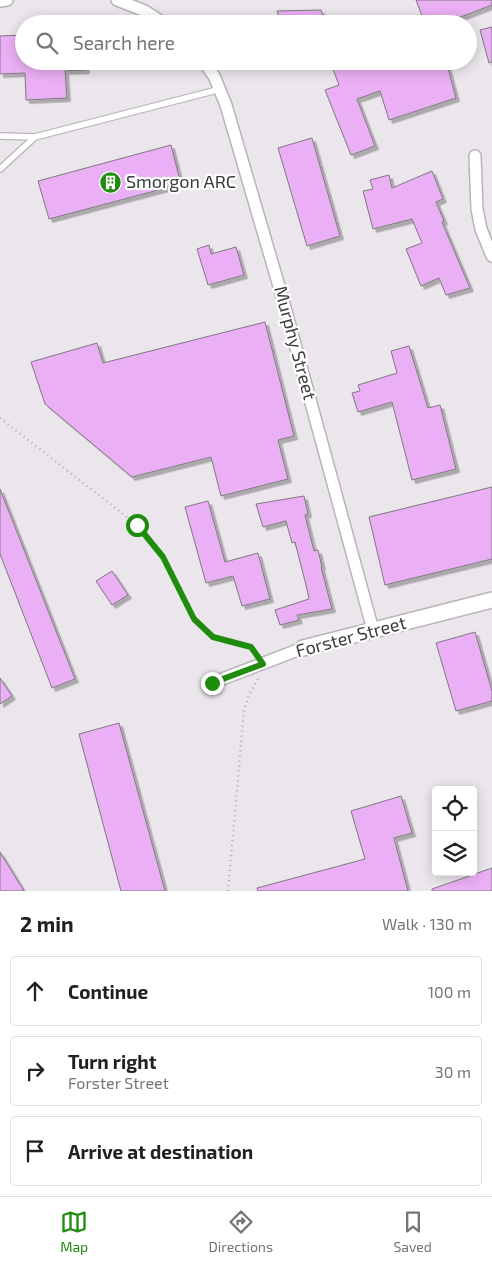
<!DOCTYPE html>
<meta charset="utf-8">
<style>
body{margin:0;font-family:"Exo 2",sans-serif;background:#f2f2f2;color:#202124}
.controls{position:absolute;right:15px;bottom:15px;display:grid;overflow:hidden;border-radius:5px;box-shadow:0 2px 12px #0003}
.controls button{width:45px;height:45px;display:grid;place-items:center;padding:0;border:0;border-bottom:1px solid #e0e0e0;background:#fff;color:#202124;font:25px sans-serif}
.stop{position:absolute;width:15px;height:15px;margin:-11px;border:4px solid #208c0e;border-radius:50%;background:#fff}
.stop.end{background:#208c0e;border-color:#fff;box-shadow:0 1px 5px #0008}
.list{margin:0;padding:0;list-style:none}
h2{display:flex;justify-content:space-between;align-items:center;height:65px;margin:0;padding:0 20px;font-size:21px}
h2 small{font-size:16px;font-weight:400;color:#757577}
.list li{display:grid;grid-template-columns:32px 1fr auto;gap:15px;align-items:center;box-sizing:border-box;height:70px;margin:0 10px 10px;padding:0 10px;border:1px solid #e0e0e0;border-radius:5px}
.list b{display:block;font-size:19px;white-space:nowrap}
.list p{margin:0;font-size:16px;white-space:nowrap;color:#757577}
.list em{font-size:16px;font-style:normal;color:#757577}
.icon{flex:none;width:28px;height:28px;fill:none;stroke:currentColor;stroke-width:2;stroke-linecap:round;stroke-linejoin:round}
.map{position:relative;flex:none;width:492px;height:891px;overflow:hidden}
.search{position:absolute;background:#fff;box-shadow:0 2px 12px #0003;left:15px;right:15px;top:15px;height:55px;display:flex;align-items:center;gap:12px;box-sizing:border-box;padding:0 18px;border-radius:28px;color:#757577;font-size:19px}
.sheet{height:305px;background:#fff}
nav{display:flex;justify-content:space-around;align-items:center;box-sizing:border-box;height:70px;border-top:1px solid #e0e0e0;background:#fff;font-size:14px;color:#757577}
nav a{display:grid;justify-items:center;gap:2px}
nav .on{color:#208c0e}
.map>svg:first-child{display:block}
.building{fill:#eaaff4;stroke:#7d797e;filter:url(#shadow)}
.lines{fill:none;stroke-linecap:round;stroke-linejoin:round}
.lane-casing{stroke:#b8b4b8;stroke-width:8}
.street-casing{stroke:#b8b4b8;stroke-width:14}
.secondary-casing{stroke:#b8b4b8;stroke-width:18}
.path{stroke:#b1aeb2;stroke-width:2.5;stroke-dasharray:1 4;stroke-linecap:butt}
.lane{stroke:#fff;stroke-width:5.5}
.street{stroke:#fff;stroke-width:11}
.secondary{stroke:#fff;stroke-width:15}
.route{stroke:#208c0e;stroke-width:6}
.labels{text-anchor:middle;stroke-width:4.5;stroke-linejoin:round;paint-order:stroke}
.poi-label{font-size:18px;fill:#3b3a3c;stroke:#fff;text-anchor:start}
.street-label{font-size:18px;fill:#3b3a3c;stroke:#fff}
</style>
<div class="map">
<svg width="492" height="891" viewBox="0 0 492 891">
<defs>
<filter id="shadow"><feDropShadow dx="3.5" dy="3.5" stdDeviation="0" flood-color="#0004"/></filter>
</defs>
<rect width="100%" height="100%" fill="#eae6eb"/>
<g class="building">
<path d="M 416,0 L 492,0 L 492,5 L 442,24 L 425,24 Z"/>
<path d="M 321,10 L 326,24 L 281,24 L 277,11 Z"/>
<path d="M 492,27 L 492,62 L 489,63 L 480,30 Z"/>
<path d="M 24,35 L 24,61 L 85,61 L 86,70 L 65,71 L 67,98 L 26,100 L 25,73 L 0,74 L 0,36 Z"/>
<path d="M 330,61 L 343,61 L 344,64 L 352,61 L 446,61 L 456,98 L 389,120 L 380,91 L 357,99 L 375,146 L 351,155 L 325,90 L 339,85 Z"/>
<path d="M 312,138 L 340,236 L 307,246 L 278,148 Z"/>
<path d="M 171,145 L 181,184 L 49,219 L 38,181 Z"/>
<path d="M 432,171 L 443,199 L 436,202 L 444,221 L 442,222 L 470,288 L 446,295 L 439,278 L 421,286 L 406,249 L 422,243 L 412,219 L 373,229 L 363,191 L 373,189 L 370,180 L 389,175 L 392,188 Z"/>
<path d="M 209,245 L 211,254 L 236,247 L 244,275 L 208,285 L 197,249 Z"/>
<path d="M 265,322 L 294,436 L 278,440 L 288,479 L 221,496 L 211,457 L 132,477 L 45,404 L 31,362 L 97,343 L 103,363 Z"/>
<path d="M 409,346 L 428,408 L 440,405 L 456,469 L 412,480 L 392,402 L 358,412 L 352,393 L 360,391 L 358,385 L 397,373 L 391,351 Z"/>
<path d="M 492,487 L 492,559 L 385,585 L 369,517 Z"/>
<path d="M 0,489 L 75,679 L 52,688 L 0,554 Z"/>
<path d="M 304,496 L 308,514 L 305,515 L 314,551 L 318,550 L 322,567 L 321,567 L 332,609 L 297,615 L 299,620 L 280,625 L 275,610 L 309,599 L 307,589 L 295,542 L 292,543 L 286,521 L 263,527 L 256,504 Z"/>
<path d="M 208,501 L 225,562 L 258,553 L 270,599 L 242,606 L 233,576 L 206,583 L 185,507 Z"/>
<path d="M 112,571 L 128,595 L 112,605 L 96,581 Z"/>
<path d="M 475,632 L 492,691 L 492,701 L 456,711 L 436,643 Z"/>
<path d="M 0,678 L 12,696 L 0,704 Z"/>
<path d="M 119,723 L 165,891 L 121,891 L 79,734 Z"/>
<path d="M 401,796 L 412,833 L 394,838 L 408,891 L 258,891 L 257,888 L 365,859 L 351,811 Z"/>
<path d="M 0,852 L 24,891 L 0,891 Z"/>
<path d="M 492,868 L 492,891 L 432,891 L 432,889 Z"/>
</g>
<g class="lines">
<defs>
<g id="lane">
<path d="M 0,136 L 35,137 L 221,89"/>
<path d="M 0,169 L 35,137"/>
</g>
<g id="street">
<path d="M 117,0 L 145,11 L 165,24"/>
<path d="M 0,1 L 7,0"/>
<path d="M 203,61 L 214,76 L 226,105 L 281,293 L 373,630"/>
<path d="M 475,156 L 477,209 L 481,229 L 492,256"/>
<path d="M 212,683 L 303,648"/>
</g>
<path id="secondary" d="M 303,648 L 492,600"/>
</defs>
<use href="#lane" class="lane-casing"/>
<use href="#street" class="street-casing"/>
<use href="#secondary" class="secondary-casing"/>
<g class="path">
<path d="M 0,418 L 137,525 L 163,557 L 194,619 L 213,637 L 251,647 L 256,654"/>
<path d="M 228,891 L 244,710 L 249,695 L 259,677"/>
</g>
<use href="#lane" class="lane"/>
<use href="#street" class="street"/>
<use href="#secondary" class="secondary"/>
</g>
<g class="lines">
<path class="route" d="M 137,525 L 163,557 L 194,619 L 213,637 L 251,647 L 263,664 L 212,683"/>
</g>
<defs>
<symbol id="building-disc" viewBox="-11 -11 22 22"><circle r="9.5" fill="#208c0e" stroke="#fff"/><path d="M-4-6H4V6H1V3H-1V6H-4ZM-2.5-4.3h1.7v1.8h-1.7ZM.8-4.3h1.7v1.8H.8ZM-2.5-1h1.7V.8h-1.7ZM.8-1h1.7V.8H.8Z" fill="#fff"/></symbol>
</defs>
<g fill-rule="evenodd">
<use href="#building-disc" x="98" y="170" width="25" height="25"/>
</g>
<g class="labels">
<g class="poi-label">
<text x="126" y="188">Smorgon ARC</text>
</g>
<g class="street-label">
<text transform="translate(295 343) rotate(75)" y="6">Murphy Street</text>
<text transform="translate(351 637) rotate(-15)" y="6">Forster Street</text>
</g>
</g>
</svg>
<div class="controls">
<button><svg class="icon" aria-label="locate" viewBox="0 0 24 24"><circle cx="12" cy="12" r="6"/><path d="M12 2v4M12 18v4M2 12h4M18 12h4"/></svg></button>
<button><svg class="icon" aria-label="layers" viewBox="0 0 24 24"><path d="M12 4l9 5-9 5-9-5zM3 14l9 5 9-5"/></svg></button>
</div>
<div class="stop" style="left:137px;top:525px"></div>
<div class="stop end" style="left:212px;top:683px"></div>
<div class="search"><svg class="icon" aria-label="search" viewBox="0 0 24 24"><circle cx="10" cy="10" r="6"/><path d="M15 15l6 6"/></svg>Search here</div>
</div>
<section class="sheet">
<h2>2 min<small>Walk · 130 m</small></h2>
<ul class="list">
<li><svg class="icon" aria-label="ahead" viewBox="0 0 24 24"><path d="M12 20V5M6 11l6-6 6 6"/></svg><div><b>Continue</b></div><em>100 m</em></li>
<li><svg class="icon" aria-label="right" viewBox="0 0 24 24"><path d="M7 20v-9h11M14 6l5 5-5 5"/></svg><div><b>Turn right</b><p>Forster Street</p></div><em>30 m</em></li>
<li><svg class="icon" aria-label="arrive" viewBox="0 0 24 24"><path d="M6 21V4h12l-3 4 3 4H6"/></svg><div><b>Arrive at destination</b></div></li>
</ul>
</section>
<nav>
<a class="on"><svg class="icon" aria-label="map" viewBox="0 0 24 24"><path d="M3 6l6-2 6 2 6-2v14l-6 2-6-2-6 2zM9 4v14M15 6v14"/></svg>Map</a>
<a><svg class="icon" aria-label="directions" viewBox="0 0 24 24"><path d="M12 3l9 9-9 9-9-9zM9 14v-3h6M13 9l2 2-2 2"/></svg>Directions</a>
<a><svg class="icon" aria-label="saved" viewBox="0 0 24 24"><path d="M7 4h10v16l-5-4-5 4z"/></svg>Saved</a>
</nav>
